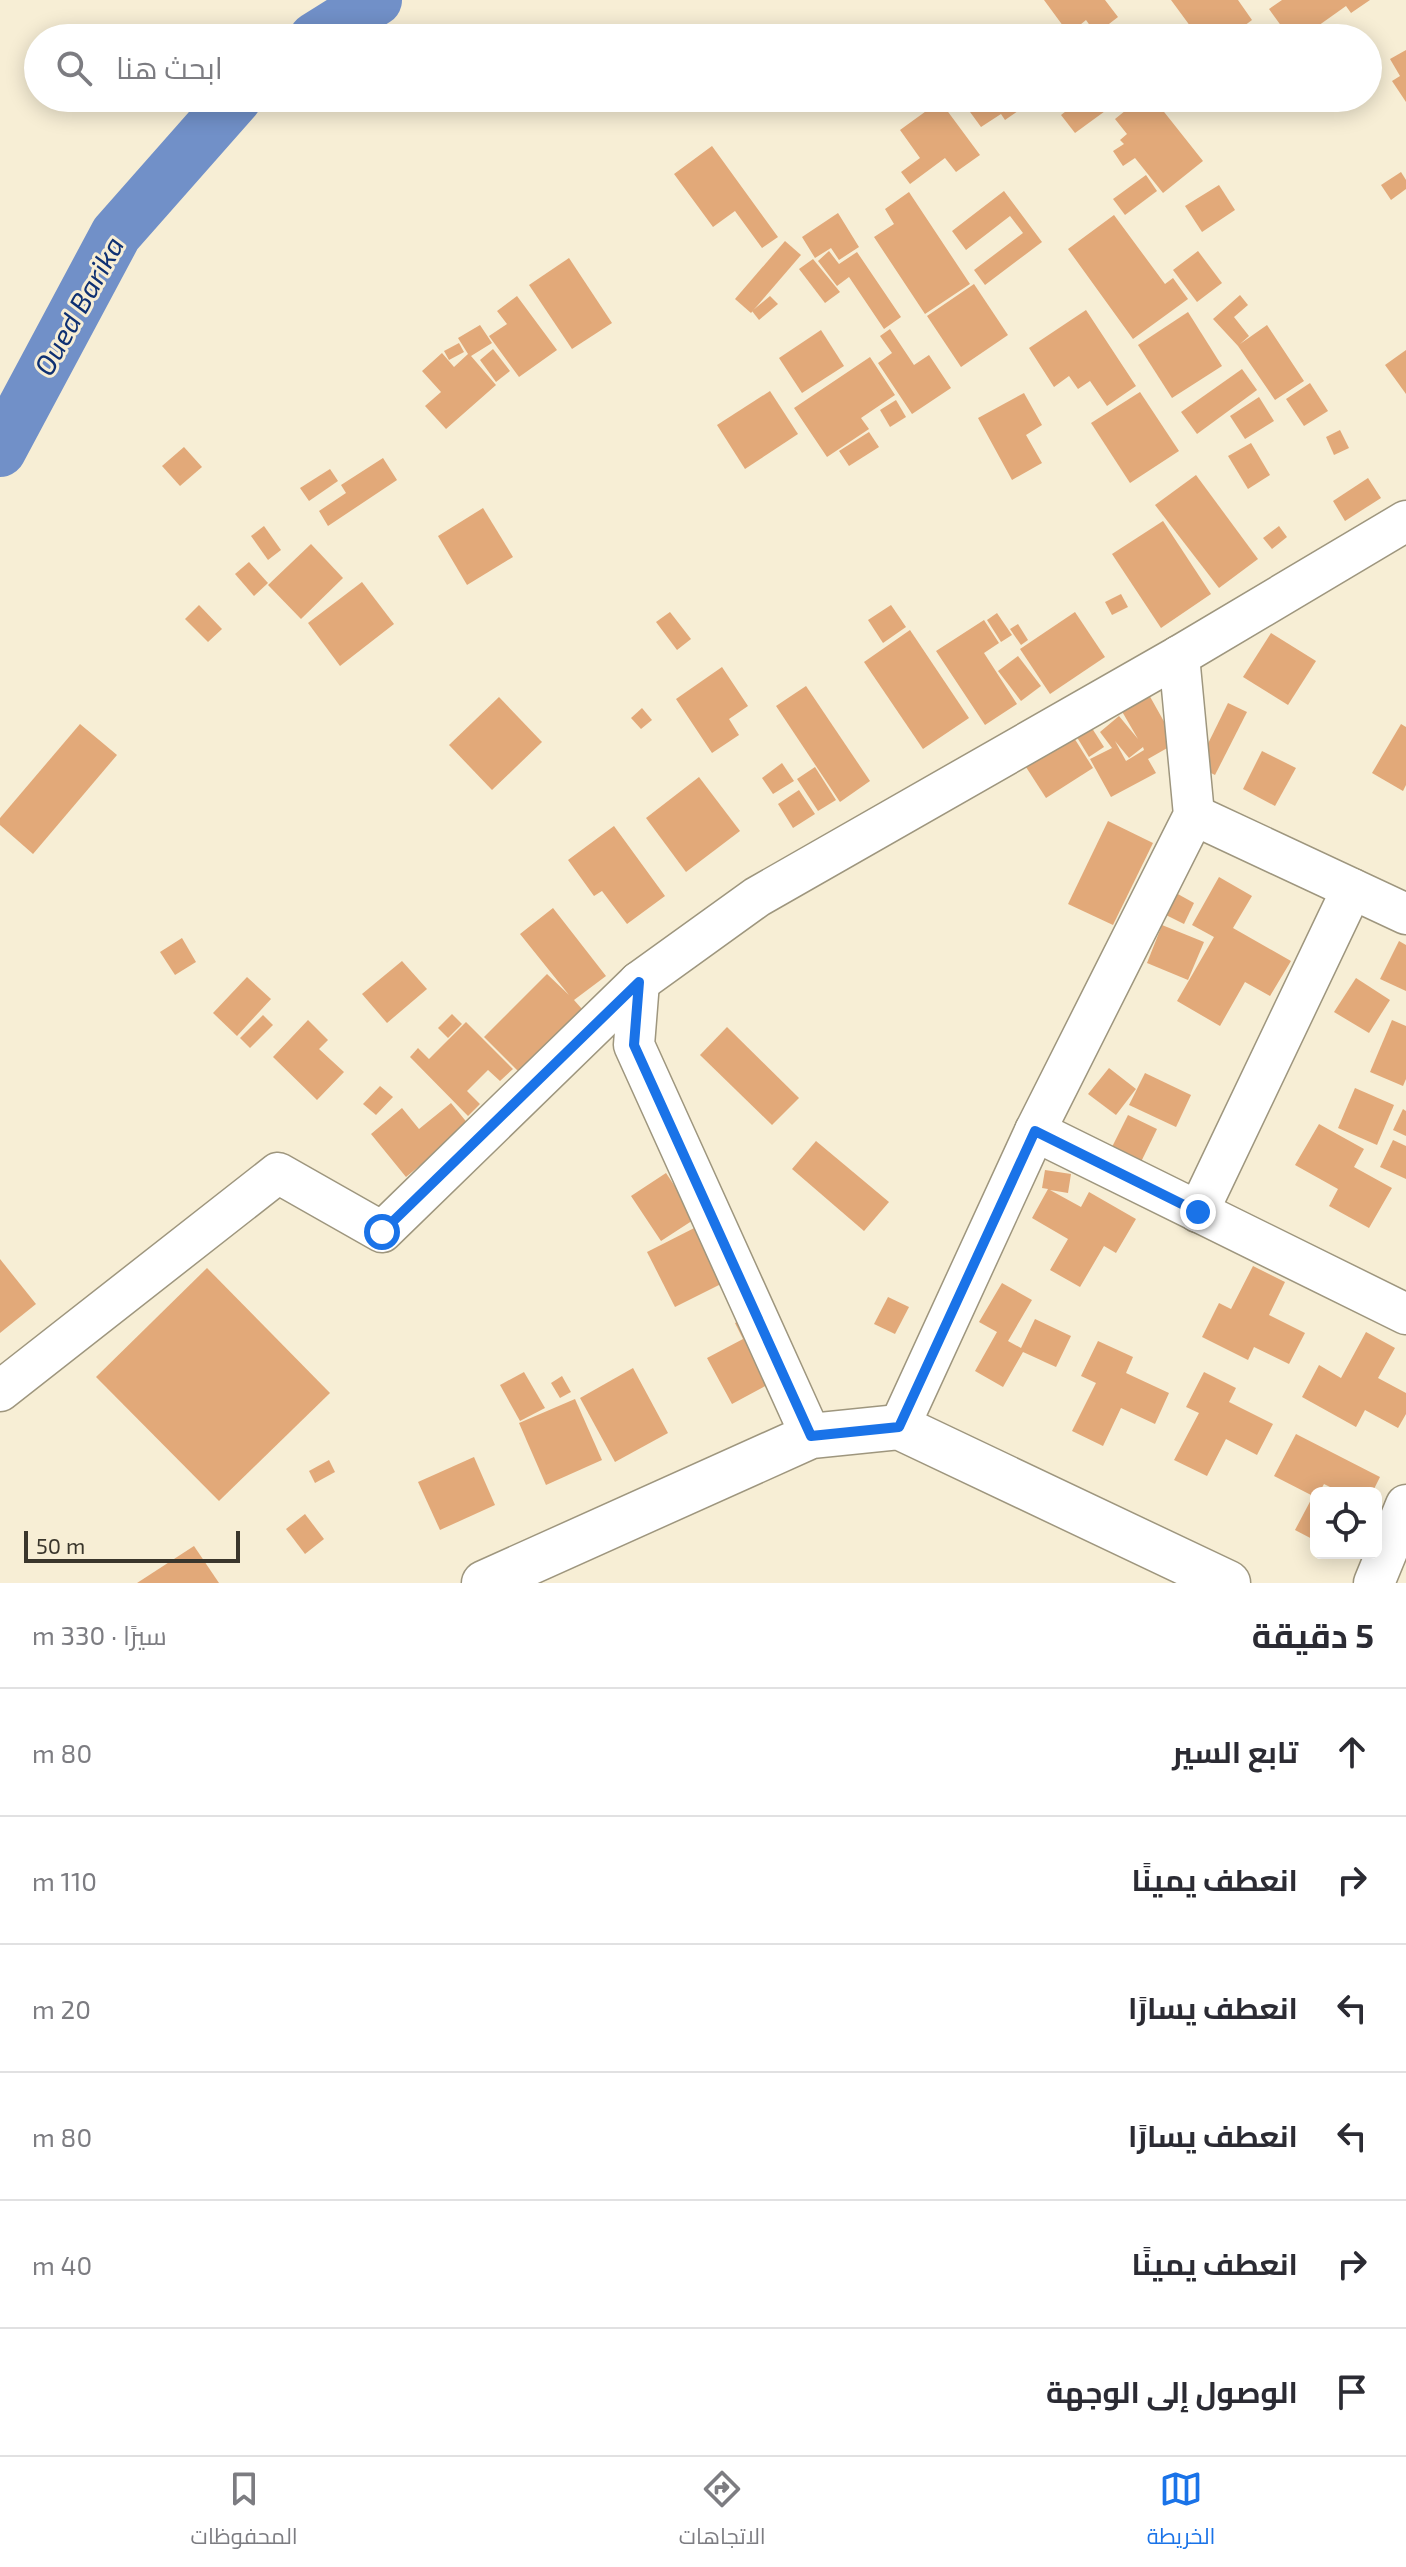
<!DOCTYPE html>
<html lang="ar">
<meta charset="utf-8">
<style>
body{margin:0;font-family:"Exo 2",Cairo,sans-serif;background:#f2f2f3;color:#2b2b33;direction:rtl}
.controls{position:absolute;right:24px;bottom:24px;display:grid;overflow:hidden;border-radius:12px;box-shadow:0 4px 20px #0003}
.controls button{width:72px;height:72px;display:grid;place-items:center;padding:0;border:0;border-bottom:2px solid #e1e1e2;background:#fff;color:#2b2b33;font:40px sans-serif}
.scale{position:absolute;left:24px;bottom:20px;width:216px;box-sizing:border-box;padding-left:8px;border:4px solid #3a362c;border-top:0;font-size:22px;line-height:28px;white-space:nowrap;color:#3a362c;-webkit-text-stroke:6px #f7eed5;paint-order:stroke}
.stop{position:absolute;width:24px;height:24px;margin:-18px;border:6px solid #1a73e8;border-radius:50%;background:#fff}
.stop.end{background:#1a73e8;border-color:#fff;box-shadow:0 2px 8px #0008}
.list{margin:0;padding:0;list-style:none}
h2{display:flex;justify-content:space-between;align-items:center;height:104px;margin:0;padding:0 32px;font-size:34px}
h2 small{font-size:26px;font-weight:400;color:#7c7c81}
.list li{display:grid;grid-template-columns:52px 1fr auto;gap:24px;align-items:center;box-sizing:border-box;height:128px;padding:0 32px;border-top:2px solid #e1e1e2}
.list b{display:block;font-size:30px;white-space:nowrap}
.list em{font-size:26px;font-style:normal;color:#7c7c81}
.icon{flex:none;width:44px;height:44px;fill:none;stroke:currentColor;stroke-width:2;stroke-linecap:round;stroke-linejoin:round}
.map{position:relative;flex:none;width:1406px;height:1583px;overflow:hidden;direction:ltr}
.search{position:absolute;background:#fff;box-shadow:0 4px 20px #0003;left:24px;right:24px;top:24px;height:88px;display:flex;align-items:center;gap:20px;box-sizing:border-box;padding:0 28px;border-radius:44px;color:#7c7c81;font-size:30px}
.sheet{height:872px;background:#fff}
nav{display:flex;justify-content:space-around;align-items:center;box-sizing:border-box;height:112px;border-top:2px solid #e1e1e2;background:#fff;font-size:22px;color:#7c7c81}
nav a{display:grid;justify-items:center;gap:4px}
nav .on{color:#1a73e8}
.map>svg:first-child{display:block}
.lines{fill:none;stroke-linecap:round;stroke-linejoin:round}
.river{stroke:#7190c8;stroke-width:52}
.building{fill:#e2a979;fill-rule:evenodd}
.minor-casing{stroke:#9e967e;stroke-width:43}
.major-casing{stroke:#9e967e;stroke-width:47}
.minor{stroke:#fff;stroke-width:40}
.major{stroke:#fff;stroke-width:44}
.route{stroke:#1a73e8;stroke-width:10}
.labels{text-anchor:middle;stroke-width:6;stroke-linejoin:round;paint-order:stroke}
.water-label{font-size:28px;font-style:italic;fill:#0e3072;stroke:#f7eed5}
</style>
<div class="map">
<svg width="1406" height="1583" viewBox="0 0 1406 1583">
<rect width="100%" height="100%" fill="#f7eed5"/>
<g class="lines">
<g class="river">
<path d="M 315,38 L 376,0"/>
<path d="M 0,451 L 116,234 L 236,98"/>
</g>
</g>
<g class="building">
<path d="M 1044,0 L 1105,0 L 1118,17 L 1096,34 L 1086,20 L 1069,34 Z"/>
<path d="M 1171,0 L 1238,0 L 1252,20 L 1228,38 L 1225,38 L 1216,26 L 1199,38 Z"/>
<path d="M 1282,0 L 1370,0 L 1351,13 L 1346,6 L 1301,38 L 1290,38 L 1269,9 Z"/>
<path d="M 1118,30 L 1124,38 L 1108,38 Z"/>
<path d="M 1406,50 L 1406,102 L 1392,81 L 1400,76 L 1390,59 Z"/>
<path d="M 967,98 L 1029,98 L 1031,102 L 1005,120 L 1001,114 L 981,127 L 962,101 Z"/>
<path d="M 1083,98 L 1106,98 L 1112,106 L 1075,133 L 1061,115 Z"/>
<path d="M 1141,98 L 1153,98 L 1203,161 L 1163,193 L 1135,158 L 1123,166 L 1113,151 L 1124,144 L 1120,140 L 1127,134 L 1115,119 Z"/>
<path d="M 1202,98 L 1221,98 L 1210,108 Z"/>
<path d="M 940,101 L 980,155 L 956,172 L 945,158 L 910,184 L 901,172 L 920,158 L 900,130 Z"/>
<path d="M 712,146 L 778,237 L 762,248 L 735,211 L 713,227 L 674,174 Z"/>
<path d="M 1401,172 L 1406,180 L 1406,189 L 1391,200 L 1381,185 Z"/>
<path d="M 1146,175 L 1157,191 L 1125,215 L 1113,199 Z"/>
<path d="M 1219,185 L 1235,210 L 1202,232 L 1185,206 Z"/>
<path d="M 1004,191 L 1042,242 L 985,285 L 974,270 L 1023,233 L 1010,216 L 966,250 L 952,231 Z"/>
<path d="M 909,192 L 970,284 L 925,314 L 874,237 L 894,224 L 885,209 Z"/>
<path d="M 838,213 L 859,247 L 839,260 L 831,248 L 815,258 L 802,237 Z"/>
<path d="M 1114,215 L 1165,284 L 1173,278 L 1188,299 L 1133,339 L 1068,249 Z"/>
<path d="M 785,241 L 801,255 L 751,313 L 735,299 Z"/>
<path d="M 829,251 L 839,264 L 857,252 L 901,317 L 884,329 L 849,277 L 837,286 L 818,261 Z"/>
<path d="M 1198,251 L 1222,283 L 1197,302 L 1173,270 Z"/>
<path d="M 569,258 L 612,323 L 572,349 L 529,285 Z"/>
<path d="M 813,259 L 840,292 L 825,303 L 799,269 Z"/>
<path d="M 974,284 L 1008,335 L 961,367 L 927,316 Z"/>
<path d="M 1240,295 L 1248,305 L 1234,317 L 1249,336 L 1240,344 L 1267,325 L 1304,381 L 1275,400 L 1238,346 L 1213,319 Z"/>
<path d="M 517,296 L 557,350 L 519,377 L 489,336 L 507,324 L 497,311 Z"/>
<path d="M 770,296 L 778,304 L 759,320 L 752,311 Z"/>
<path d="M 1086,310 L 1136,386 L 1107,406 L 1090,381 L 1078,389 L 1069,376 L 1054,387 L 1029,348 Z"/>
<path d="M 1188,312 L 1222,366 L 1172,398 L 1138,345 Z"/>
<path d="M 480,325 L 492,343 L 471,356 L 496,385 L 446,429 L 425,406 L 441,392 L 422,371 L 442,353 L 454,367 L 468,354 L 458,338 Z"/>
<path d="M 890,329 L 914,365 L 929,355 L 951,388 L 912,414 L 878,363 L 892,353 L 880,336 Z"/>
<path d="M 821,330 L 844,366 L 802,393 L 779,358 Z"/>
<path d="M 459,343 L 464,352 L 449,360 L 444,351 Z"/>
<path d="M 493,349 L 510,371 L 496,382 L 480,360 Z"/>
<path d="M 1406,350 L 1406,394 L 1385,365 Z"/>
<path d="M 870,357 L 895,395 L 861,418 L 869,429 L 827,457 L 794,408 Z"/>
<path d="M 1242,369 L 1257,390 L 1197,434 L 1181,412 Z"/>
<path d="M 1310,383 L 1328,411 L 1304,426 L 1286,399 Z"/>
<path d="M 770,391 L 798,434 L 745,469 L 717,425 Z"/>
<path d="M 1140,392 L 1179,451 L 1130,483 L 1091,423 Z"/>
<path d="M 1024,393 L 1042,425 L 1026,435 L 1042,463 L 1012,480 L 978,418 Z"/>
<path d="M 1259,397 L 1274,421 L 1245,439 L 1230,416 Z"/>
<path d="M 896,400 L 906,417 L 890,427 L 880,410 Z"/>
<path d="M 1340,430 L 1349,448 L 1334,455 L 1326,437 Z"/>
<path d="M 869,432 L 879,447 L 849,466 L 839,451 Z"/>
<path d="M 1251,443 L 1270,475 L 1248,489 L 1228,456 Z"/>
<path d="M 184,447 L 202,467 L 180,486 L 162,466 Z"/>
<path d="M 383,458 L 397,480 L 328,526 L 319,511 L 346,493 L 341,485 Z"/>
<path d="M 330,469 L 338,481 L 309,501 L 300,488 Z"/>
<path d="M 1196,475 L 1258,559 L 1219,588 L 1155,505 Z"/>
<path d="M 1368,478 L 1381,498 L 1345,521 L 1333,501 Z"/>
<path d="M 483,508 L 513,557 L 467,585 L 438,536 Z"/>
<path d="M 1163,521 L 1211,594 L 1161,628 L 1112,554 Z"/>
<path d="M 264,526 L 281,550 L 268,560 L 251,536 Z"/>
<path d="M 1279,526 L 1287,537 L 1272,549 L 1263,538 Z"/>
<path d="M 311,544 L 343,578 L 301,619 L 268,585 Z"/>
<path d="M 249,562 L 268,583 L 254,596 L 235,574 Z"/>
<path d="M 362,582 L 394,624 L 340,666 L 308,623 Z"/>
<path d="M 1121,594 L 1128,607 L 1112,615 L 1105,602 Z"/>
<path d="M 199,605 L 222,629 L 208,642 L 185,619 Z"/>
<path d="M 891,605 L 906,627 L 883,643 L 868,620 Z"/>
<path d="M 670,612 L 691,639 L 677,650 L 656,622 Z"/>
<path d="M 1075,612 L 1105,657 L 1050,694 L 1020,649 Z"/>
<path d="M 997,613 L 1012,635 L 1001,642 L 987,620 Z"/>
<path d="M 984,620 L 999,643 L 984,653 L 1017,704 L 985,725 L 936,651 Z"/>
<path d="M 1018,624 L 1028,640 L 1021,645 L 1010,629 Z"/>
<path d="M 910,630 L 969,718 L 923,749 L 864,662 Z"/>
<path d="M 1271,633 L 1316,661 L 1288,705 L 1243,677 Z"/>
<path d="M 1018,656 L 1041,686 L 1021,701 L 998,671 Z"/>
<path d="M 722,667 L 748,706 L 729,719 L 739,735 L 712,753 L 676,699 Z"/>
<path d="M 806,686 L 870,781 L 840,802 L 776,706 Z"/>
<path d="M 1148,693 L 1176,743 L 1148,759 L 1156,773 L 1111,797 L 1090,759 L 1112,748 L 1100,732 L 1119,716 L 1138,739 L 1120,708 ZM 1115,741 L 1129,758 L 1143,747 L 1144,750 L 1126,761 Z"/>
<path d="M 499,697 L 542,742 L 492,790 L 449,745 Z"/>
<path d="M 1228,703 L 1247,712 L 1215,775 L 1197,766 Z"/>
<path d="M 642,708 L 652,720 L 641,729 L 631,718 Z"/>
<path d="M 80,724 L 117,755 L 33,854 L 0,825 L 0,818 Z"/>
<path d="M 1401,724 L 1406,727 L 1406,785 L 1403,791 L 1372,773 Z"/>
<path d="M 1090,725 L 1104,747 L 1089,757 L 1075,734 Z"/>
<path d="M 1071,733 L 1093,768 L 1046,798 L 1024,764 Z"/>
<path d="M 1262,751 L 1296,768 L 1275,806 L 1243,789 Z"/>
<path d="M 782,763 L 794,781 L 773,794 L 762,778 Z"/>
<path d="M 815,767 L 836,800 L 818,811 L 797,779 Z"/>
<path d="M 699,777 L 740,831 L 686,872 L 646,818 Z"/>
<path d="M 799,790 L 815,814 L 793,828 L 778,804 Z"/>
<path d="M 1108,821 L 1153,843 L 1113,925 L 1068,904 Z"/>
<path d="M 614,826 L 665,896 L 627,924 L 602,891 L 594,896 L 568,860 Z"/>
<path d="M 1219,877 L 1252,896 L 1233,928 L 1291,961 L 1270,996 L 1245,982 L 1220,1026 L 1177,1001 L 1214,937 L 1192,925 Z"/>
<path d="M 1176,893 L 1194,903 L 1184,924 L 1166,915 Z"/>
<path d="M 553,908 L 606,976 L 574,1000 L 582,1009 L 518,1071 L 484,1037 L 547,974 L 569,995 L 520,934 Z"/>
<path d="M 1162,925 L 1204,942 L 1188,980 L 1147,963 Z"/>
<path d="M 182,938 L 196,962 L 175,975 L 160,952 Z"/>
<path d="M 1399,941 L 1406,945 L 1406,991 L 1380,979 Z"/>
<path d="M 402,961 L 427,989 L 387,1023 L 362,994 Z"/>
<path d="M 247,977 L 271,999 L 237,1036 L 213,1013 Z"/>
<path d="M 1356,978 L 1390,1000 L 1369,1033 L 1334,1012 Z"/>
<path d="M 452,1014 L 462,1024 L 448,1038 L 438,1028 Z"/>
<path d="M 263,1015 L 273,1025 L 250,1048 L 240,1038 Z"/>
<path d="M 308,1020 L 328,1040 L 319,1049 L 344,1072 L 317,1100 L 273,1057 Z"/>
<path d="M 1392,1020 L 1406,1026 L 1406,1079 L 1403,1086 L 1370,1072 Z"/>
<path d="M 466,1022 L 513,1069 L 500,1081 L 488,1070 L 467,1091 L 480,1104 L 468,1116 L 410,1057 L 418,1048 L 429,1059 Z"/>
<path d="M 727,1027 L 799,1098 L 772,1125 L 700,1055 Z"/>
<path d="M 1109,1068 L 1136,1089 L 1116,1115 L 1088,1094 Z"/>
<path d="M 1145,1073 L 1191,1095 L 1176,1127 L 1129,1105 Z"/>
<path d="M 380,1086 L 393,1097 L 376,1115 L 363,1104 Z"/>
<path d="M 1355,1088 L 1394,1105 L 1377,1145 L 1338,1128 Z"/>
<path d="M 451,1103 L 469,1125 L 406,1177 L 371,1134 L 402,1108 L 419,1129 Z"/>
<path d="M 1403,1109 L 1406,1111 L 1406,1136 L 1393,1130 Z"/>
<path d="M 1128,1115 L 1157,1129 L 1140,1164 L 1111,1149 Z"/>
<path d="M 1319,1124 L 1364,1149 L 1354,1167 L 1392,1188 L 1369,1228 L 1329,1206 L 1338,1189 L 1295,1165 Z"/>
<path d="M 1393,1140 L 1406,1146 L 1406,1179 L 1380,1167 Z"/>
<path d="M 816,1141 L 889,1202 L 864,1231 L 792,1169 Z"/>
<path d="M 1045,1170 L 1071,1174 L 1068,1193 L 1050,1190 L 1081,1207 L 1089,1192 L 1136,1219 L 1116,1253 L 1104,1246 L 1080,1287 L 1050,1270 L 1068,1239 L 1032,1218 L 1048,1189 L 1042,1188 Z"/>
<path d="M 666,1173 L 686,1203 L 704,1213 L 661,1241 L 631,1196 Z"/>
<path d="M 710,1220 L 739,1275 L 675,1307 L 647,1252 Z"/>
<path d="M 0,1259 L 36,1304 L 0,1333 Z"/>
<path d="M 1253,1266 L 1285,1282 L 1269,1315 L 1305,1333 L 1289,1364 L 1254,1347 L 1248,1360 L 1202,1337 L 1219,1303 L 1231,1309 Z"/>
<path d="M 207,1268 L 330,1393 L 219,1501 L 96,1377 Z"/>
<path d="M 1002,1283 L 1032,1300 L 1008,1341 L 1021,1348 L 1035,1319 L 1071,1336 L 1056,1367 L 1023,1352 L 1003,1387 L 975,1371 L 997,1332 L 979,1322 Z"/>
<path d="M 888,1297 L 909,1307 L 895,1334 L 874,1324 Z"/>
<path d="M 749,1315 L 782,1377 L 732,1404 L 707,1358 L 743,1339 L 735,1323 Z"/>
<path d="M 1366,1332 L 1395,1348 L 1378,1378 L 1406,1393 L 1406,1414 L 1398,1428 L 1365,1410 L 1356,1427 L 1302,1397 L 1319,1365 L 1341,1378 Z"/>
<path d="M 1098,1341 L 1133,1357 L 1126,1373 L 1169,1393 L 1155,1424 L 1121,1408 L 1103,1446 L 1072,1431 L 1096,1383 L 1081,1376 Z"/>
<path d="M 633,1368 L 668,1433 L 615,1462 L 580,1398 Z"/>
<path d="M 524,1372 L 545,1408 L 520,1421 L 500,1385 Z"/>
<path d="M 1204,1372 L 1236,1388 L 1229,1402 L 1273,1424 L 1257,1455 L 1226,1439 L 1207,1476 L 1174,1460 L 1199,1413 L 1186,1407 Z"/>
<path d="M 562,1376 L 571,1392 L 560,1398 L 551,1383 Z"/>
<path d="M 575,1399 L 602,1460 L 546,1485 L 519,1423 Z"/>
<path d="M 1296,1434 L 1380,1477 L 1372,1493 L 1342,1493 L 1324,1484 L 1319,1493 L 1316,1493 L 1316,1541 L 1295,1530 L 1313,1496 L 1274,1476 Z"/>
<path d="M 474,1457 L 495,1505 L 440,1530 L 418,1482 Z"/>
<path d="M 329,1460 L 335,1472 L 315,1483 L 309,1471 Z"/>
<path d="M 305,1514 L 324,1539 L 305,1554 L 286,1529 Z"/>
<path d="M 194,1546 L 219,1583 L 137,1583 Z"/>
</g>
<g class="lines">
<defs>
<g id="minor">
<path d="M 1194,815 L 1406,914"/>
<path d="M 639,982 L 634,1045 L 811,1436"/>
<path d="M 1035,1131 L 1406,1314"/>
<path d="M 1198,1212 L 1352,889"/>
<path d="M 0,1391 L 278,1173 L 382,1232 L 639,982 L 757,897 L 1179,656 L 1406,521"/>
<path d="M 899,1427 L 1035,1131 L 1194,815 L 1179,656"/>
<path d="M 1374,1583 L 1406,1505"/>
</g>
<path id="major" d="M 484,1583 L 811,1436 L 899,1427 L 1228,1583"/>
</defs>
<use href="#minor" class="minor-casing"/>
<use href="#major" class="major-casing"/>
<use href="#minor" class="minor"/>
<use href="#major" class="major"/>
</g>
<g class="lines">
<path class="route" d="M 382,1232 L 639,982 L 634,1045 L 811,1436 L 899,1427 L 1035,1131 L 1198,1212"/>
</g>
<g class="labels">
<g class="water-label">
<text transform="translate(79 306) rotate(-61)" y="10">Oued Barika</text>
</g>
</g>
</svg>
<div class="controls">
<button><svg class="icon" aria-label="locate" viewBox="0 0 24 24"><circle cx="12" cy="12" r="6"/><path d="M12 2v4M12 18v4M2 12h4M18 12h4"/></svg></button>
</div>
<div class="scale">50 m</div>
<div class="stop" style="left:382px;top:1232px"></div>
<div class="stop end" style="left:1198px;top:1212px"></div>
<div class="search"><svg class="icon" aria-label="search" viewBox="0 0 24 24"><circle cx="10" cy="10" r="6"/><path d="M15 15l6 6"/></svg>ابحث هنا</div>
</div>
<section class="sheet">
<h2>5 دقيقة<small>سيرًا · 330 m</small></h2>
<ul class="list">
<li><svg class="icon" aria-label="ahead" viewBox="0 0 24 24"><path d="M12 20V5M6 11l6-6 6 6"/></svg><div><b>تابع السير</b></div><em>80 m</em></li>
<li><svg class="icon" aria-label="right" viewBox="0 0 24 24"><path d="M7 20v-9h11M14 6l5 5-5 5"/></svg><div><b>انعطف يمينًا</b></div><em>110 m</em></li>
<li><svg class="icon" aria-label="left" viewBox="0 0 24 24"><path d="M17 20v-9H6M10 6l-5 5 5 5"/></svg><div><b>انعطف يسارًا</b></div><em>20 m</em></li>
<li><svg class="icon" aria-label="left" viewBox="0 0 24 24"><path d="M17 20v-9H6M10 6l-5 5 5 5"/></svg><div><b>انعطف يسارًا</b></div><em>80 m</em></li>
<li><svg class="icon" aria-label="right" viewBox="0 0 24 24"><path d="M7 20v-9h11M14 6l5 5-5 5"/></svg><div><b>انعطف يمينًا</b></div><em>40 m</em></li>
<li><svg class="icon" aria-label="arrive" viewBox="0 0 24 24"><path d="M6 21V4h12l-3 4 3 4H6"/></svg><div><b>الوصول إلى الوجهة</b></div></li>
</ul>
</section>
<nav>
<a class="on"><svg class="icon" aria-label="map" viewBox="0 0 24 24"><path d="M3 6l6-2 6 2 6-2v14l-6 2-6-2-6 2zM9 4v14M15 6v14"/></svg>الخريطة</a>
<a><svg class="icon" aria-label="directions" viewBox="0 0 24 24"><path d="M12 3l9 9-9 9-9-9zM9 14v-3h6M13 9l2 2-2 2"/></svg>الاتجاهات</a>
<a><svg class="icon" aria-label="saved" viewBox="0 0 24 24"><path d="M7 4h10v16l-5-4-5 4z"/></svg>المحفوظات</a>
</nav>
